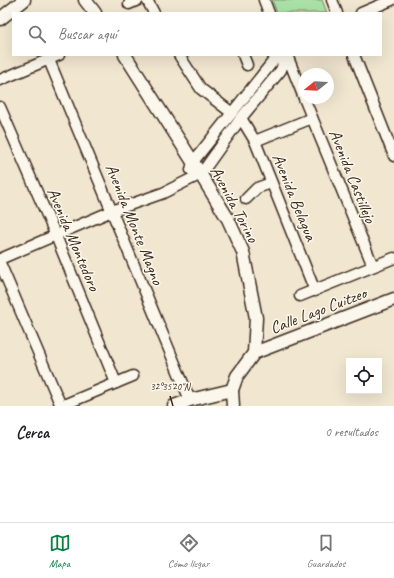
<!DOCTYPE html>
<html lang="es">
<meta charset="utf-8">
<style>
body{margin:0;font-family:Caveat,sans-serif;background:#f6f6f6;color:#202124}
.controls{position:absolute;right:12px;bottom:12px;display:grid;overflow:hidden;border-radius:0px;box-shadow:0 4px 16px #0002}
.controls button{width:36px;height:36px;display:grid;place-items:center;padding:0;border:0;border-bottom:1px solid #e0e0e0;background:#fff;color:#202124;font:20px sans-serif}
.compass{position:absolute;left:298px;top:68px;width:36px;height:36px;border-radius:50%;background:#fff;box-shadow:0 4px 16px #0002;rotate:252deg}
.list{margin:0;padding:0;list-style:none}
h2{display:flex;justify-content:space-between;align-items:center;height:52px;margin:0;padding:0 16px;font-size:17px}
h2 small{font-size:13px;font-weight:400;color:#757577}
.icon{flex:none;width:22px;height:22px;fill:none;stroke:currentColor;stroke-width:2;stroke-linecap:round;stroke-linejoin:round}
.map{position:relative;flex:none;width:394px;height:406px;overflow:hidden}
.search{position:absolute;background:#fff;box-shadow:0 4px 16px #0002;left:12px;right:12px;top:12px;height:44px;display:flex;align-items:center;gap:10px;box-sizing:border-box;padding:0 14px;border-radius:0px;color:#757577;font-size:15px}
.sheet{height:116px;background:#fff}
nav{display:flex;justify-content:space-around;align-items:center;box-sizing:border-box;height:56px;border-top:1px solid #e0e0e0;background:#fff;font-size:11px;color:#757577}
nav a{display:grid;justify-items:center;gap:2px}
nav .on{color:#0b8043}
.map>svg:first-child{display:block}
.green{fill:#aae2a6;stroke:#728662}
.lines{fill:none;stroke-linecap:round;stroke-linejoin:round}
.minor-casing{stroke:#3b2a1e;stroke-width:13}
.tertiary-casing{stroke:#3b2a1e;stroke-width:15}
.minor{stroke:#fbf7ec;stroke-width:10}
.tertiary{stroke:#fbf7ec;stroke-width:12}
.ticks{fill:none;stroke:#3b2a1e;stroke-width:1.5}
.labels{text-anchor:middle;stroke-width:3;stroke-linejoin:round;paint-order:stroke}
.street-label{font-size:17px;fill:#3b2a1e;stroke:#fbf7ec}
.ticks-label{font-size:10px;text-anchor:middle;fill:#3b2a1e;stroke:#fbf7ec;stroke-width:3;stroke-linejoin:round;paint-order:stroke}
</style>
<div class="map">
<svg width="394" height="406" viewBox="0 0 394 406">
<rect width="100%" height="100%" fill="#f1e6d0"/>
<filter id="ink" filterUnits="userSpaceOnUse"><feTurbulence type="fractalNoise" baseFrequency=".025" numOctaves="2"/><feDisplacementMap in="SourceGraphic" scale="8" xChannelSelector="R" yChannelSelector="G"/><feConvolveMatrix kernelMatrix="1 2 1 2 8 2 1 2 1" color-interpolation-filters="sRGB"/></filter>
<g filter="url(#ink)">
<path class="green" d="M 272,0 L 322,0 L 327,13 L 277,13 Z"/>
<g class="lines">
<defs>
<g id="minor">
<path d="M 147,0 L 154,13"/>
<path d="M 264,0 L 269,13"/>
<path d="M 332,0 L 337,13"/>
<path d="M 129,4 L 138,0"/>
<path d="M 361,13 L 392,0"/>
<path d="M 179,55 L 201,89 L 232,113"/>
<path d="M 243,55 L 247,65"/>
<path d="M 287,55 L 304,98"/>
<path d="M 354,55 L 394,156"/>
<path d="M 49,60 L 190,400"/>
<path d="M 0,80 L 59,55"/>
<path d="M 304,98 L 373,266"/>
<path d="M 0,107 L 56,236 L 116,383"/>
<path d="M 241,118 L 255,141 L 315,291"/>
<path d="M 255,141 L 312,118"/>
<path d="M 191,170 L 193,162 L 274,60 L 286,55"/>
<path d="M 246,199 L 257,188 L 271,183"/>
<path d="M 0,259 L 112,211 L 163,193 L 201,174 L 241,118 L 281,70 L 286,55"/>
<path d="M 0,263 L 61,406"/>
<path d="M 300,296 L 394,258"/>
<path d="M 61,406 L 133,376"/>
</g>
<g id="tertiary">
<path d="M 85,0 L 95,13"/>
<path d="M 0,19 L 24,0"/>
<path d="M 125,55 L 193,162 L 228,219 L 243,252 L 256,318 L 254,353 L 237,376 L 232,390 L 233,406"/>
<path d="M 254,353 L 394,299"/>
<path d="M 174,406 L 190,400 L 232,390"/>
</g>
</defs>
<use href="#minor" class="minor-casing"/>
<use href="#tertiary" class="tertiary-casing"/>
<use href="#minor" class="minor"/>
<use href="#tertiary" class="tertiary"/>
</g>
</g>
<path class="ticks" d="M 170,396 L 173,406"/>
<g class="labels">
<g class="street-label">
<text transform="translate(353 176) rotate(68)" y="6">Avenida Castillejo</text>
<text transform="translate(295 197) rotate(68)" y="6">Avenida Belagua</text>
<text transform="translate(235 204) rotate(62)" y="6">Avenida Torino</text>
<text transform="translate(135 224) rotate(68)" y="6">Avenida Monte Magno</text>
<text transform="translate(74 239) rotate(67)" y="6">Avenida Montedoro</text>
<text transform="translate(318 310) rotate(-21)" y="6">Calle Lago Cuitzeo</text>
</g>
</g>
<g class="ticks-label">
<text x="170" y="390">32°35'20"N</text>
</g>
</svg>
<div class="controls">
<button><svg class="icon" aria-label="locate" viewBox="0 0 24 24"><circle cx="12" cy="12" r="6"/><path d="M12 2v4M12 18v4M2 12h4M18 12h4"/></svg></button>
</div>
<svg class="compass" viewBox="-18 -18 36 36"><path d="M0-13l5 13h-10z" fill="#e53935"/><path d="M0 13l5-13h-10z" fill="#757577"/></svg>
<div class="search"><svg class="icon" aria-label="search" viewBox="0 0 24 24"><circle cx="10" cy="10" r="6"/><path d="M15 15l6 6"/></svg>Buscar aquí</div>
</div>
<section class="sheet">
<h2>Cerca<small>0 resultados</small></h2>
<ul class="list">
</ul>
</section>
<nav>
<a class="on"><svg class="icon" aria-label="map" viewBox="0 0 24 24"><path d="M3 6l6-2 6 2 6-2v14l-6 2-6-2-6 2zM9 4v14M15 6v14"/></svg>Mapa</a>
<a><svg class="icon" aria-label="directions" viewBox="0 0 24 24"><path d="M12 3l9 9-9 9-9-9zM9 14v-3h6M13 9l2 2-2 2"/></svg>Cómo llegar</a>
<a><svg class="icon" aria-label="saved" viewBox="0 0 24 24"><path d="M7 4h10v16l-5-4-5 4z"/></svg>Guardados</a>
</nav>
